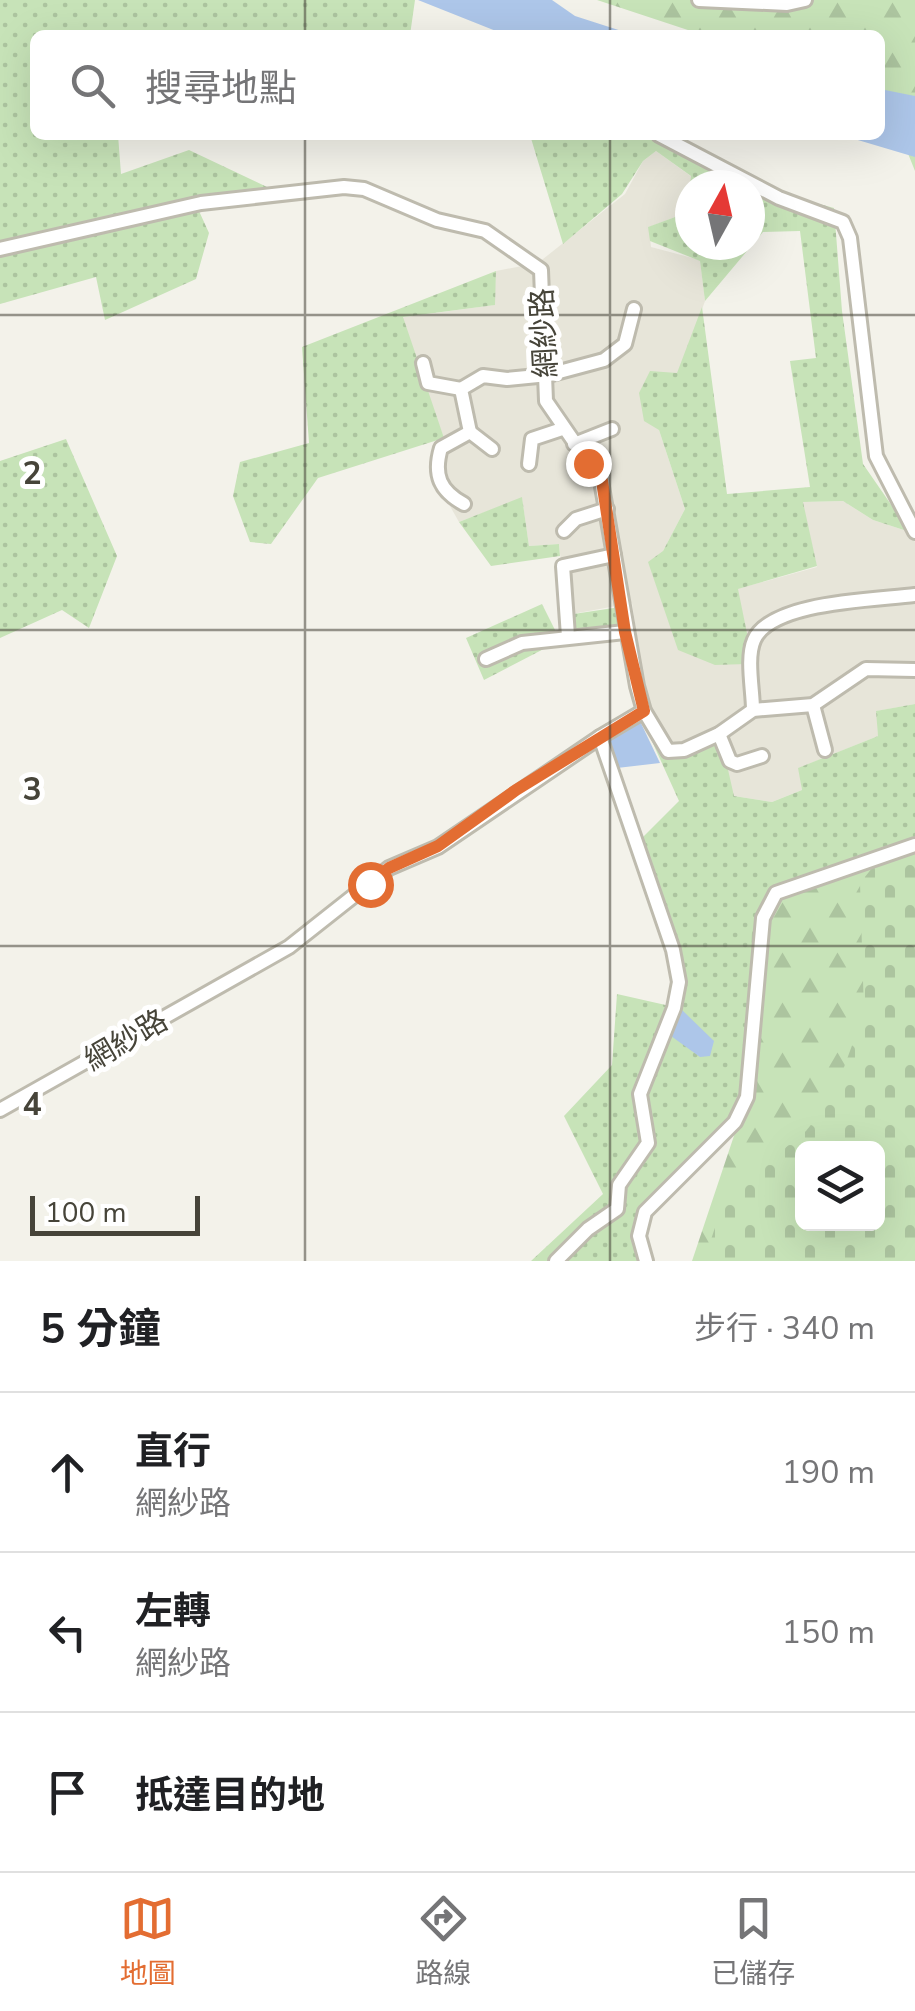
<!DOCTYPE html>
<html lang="zh-TW">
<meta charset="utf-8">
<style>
body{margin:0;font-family:"Nunito Sans","Noto Sans TC",sans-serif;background:#f2f2f2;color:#202124}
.controls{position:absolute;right:30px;bottom:30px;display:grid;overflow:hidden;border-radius:15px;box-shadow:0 10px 40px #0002}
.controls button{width:90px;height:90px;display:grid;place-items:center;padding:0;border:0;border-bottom:2px solid #e0e0e0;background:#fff;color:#202124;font:50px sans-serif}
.compass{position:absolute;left:675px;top:170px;width:90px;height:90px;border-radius:50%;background:#fff;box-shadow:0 10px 40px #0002;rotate:8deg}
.scale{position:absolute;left:30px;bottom:25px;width:170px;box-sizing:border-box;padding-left:10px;border:5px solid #464439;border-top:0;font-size:28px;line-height:35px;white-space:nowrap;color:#464439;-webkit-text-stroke:8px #fff;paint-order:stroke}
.stop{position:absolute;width:30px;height:30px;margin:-22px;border:8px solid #e36d32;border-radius:50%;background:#fff}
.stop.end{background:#e36d32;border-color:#fff;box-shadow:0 2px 10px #0008}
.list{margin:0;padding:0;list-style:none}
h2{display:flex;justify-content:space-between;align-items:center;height:130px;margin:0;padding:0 40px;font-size:42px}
h2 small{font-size:32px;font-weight:400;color:#757577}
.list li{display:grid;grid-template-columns:65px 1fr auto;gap:30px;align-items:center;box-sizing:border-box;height:160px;padding:0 40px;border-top:2px solid #e0e0e0}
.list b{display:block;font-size:38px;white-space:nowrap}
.list p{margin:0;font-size:32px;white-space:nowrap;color:#757577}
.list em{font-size:32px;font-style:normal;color:#757577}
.icon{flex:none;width:55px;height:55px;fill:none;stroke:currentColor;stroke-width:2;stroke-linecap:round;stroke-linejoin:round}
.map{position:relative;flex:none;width:915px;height:1261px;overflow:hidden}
.search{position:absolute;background:#fff;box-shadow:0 10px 40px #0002;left:30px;right:30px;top:30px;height:110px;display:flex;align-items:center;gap:25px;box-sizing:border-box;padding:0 35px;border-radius:15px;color:#757577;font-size:38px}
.sheet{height:610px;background:#fff}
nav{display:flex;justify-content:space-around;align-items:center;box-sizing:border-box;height:140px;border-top:2px solid #e0e0e0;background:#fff;font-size:28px;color:#757577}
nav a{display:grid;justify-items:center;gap:5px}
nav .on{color:#e36d32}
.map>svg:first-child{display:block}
.residential{fill:#e7e5d9}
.grass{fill:url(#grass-dots)}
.forest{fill:url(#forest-firs);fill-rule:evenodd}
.cemetery{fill:url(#cemetery-stones);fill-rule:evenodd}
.water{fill:#adc6e9}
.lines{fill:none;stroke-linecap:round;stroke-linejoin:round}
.street-casing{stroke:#bebbae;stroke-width:18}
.street{stroke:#fff;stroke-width:12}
.route{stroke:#e36d32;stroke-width:12}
.grid{fill:none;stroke:#464439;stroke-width:2.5;stroke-opacity:0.55}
.labels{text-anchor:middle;stroke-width:10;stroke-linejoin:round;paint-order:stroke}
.street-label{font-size:30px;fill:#464439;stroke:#fff}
.grid-label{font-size:32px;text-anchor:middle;font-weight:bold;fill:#464439;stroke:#fff;stroke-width:10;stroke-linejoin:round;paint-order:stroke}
</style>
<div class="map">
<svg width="915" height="1261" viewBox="0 0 915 1261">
<defs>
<pattern id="grass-dots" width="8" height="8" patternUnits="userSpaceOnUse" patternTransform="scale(2.5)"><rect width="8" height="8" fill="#c7e3b8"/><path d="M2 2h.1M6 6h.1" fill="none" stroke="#acc49f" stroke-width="1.8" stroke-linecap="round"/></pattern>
<pattern id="forest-firs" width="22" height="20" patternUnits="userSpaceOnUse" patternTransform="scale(2.5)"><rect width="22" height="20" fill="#c7e3b8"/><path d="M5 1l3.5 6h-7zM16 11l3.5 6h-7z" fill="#acc49f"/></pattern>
<pattern id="cemetery-stones" width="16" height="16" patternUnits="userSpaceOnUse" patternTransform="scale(2.5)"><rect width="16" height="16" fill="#c7e3b8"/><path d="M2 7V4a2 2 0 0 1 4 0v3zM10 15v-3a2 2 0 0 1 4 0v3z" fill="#acc49f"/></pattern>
</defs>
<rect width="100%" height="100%" fill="#f3f2ea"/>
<path class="residential" d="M 656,151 L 692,177 L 686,213 L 649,227 L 651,247 L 700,260 L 705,301 L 659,430 L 685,509 L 663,551 L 749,643 L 737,589 L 817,567 L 802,502 L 843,501 L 873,520 L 910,532 L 915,542 L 915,704 L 877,711 L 878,736 L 799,768 L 802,790 L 772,802 L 734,796 L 703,738 L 669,746 L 647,703 L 632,603 L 567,615 L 559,544 L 529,546 L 522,498 L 459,522 L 433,476 L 444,438 L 398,318 L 494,305 L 496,271 L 538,263 L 625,194 L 643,161 Z"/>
<g class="grass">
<path d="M 0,0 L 415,0 L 410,35 L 35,35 L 35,135 L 118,135 L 121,174 L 189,150 L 267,187 L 194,200 L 209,233 L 196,279 L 105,320 L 96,277 L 0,304 Z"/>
<path d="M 530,135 L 665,135 L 750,185 L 690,185 L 691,176 L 656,151 L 643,161 L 622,194 L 563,244 Z"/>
<path d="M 750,185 L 834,208 L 842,311 L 863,464 L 910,532 L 873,520 L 843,501 L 803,502 L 817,566 L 738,589 L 749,643 L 747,664 L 715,665 L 678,650 L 648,562 L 663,551 L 685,509 L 659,430 L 644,421 L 639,393 L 650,371 L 677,373 L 702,307 L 727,494 L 810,487 L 790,361 L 816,358 L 800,231 L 763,232 L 705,301 L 700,261 L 650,241 L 648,227 L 686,213 L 690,187 L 690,245 L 750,245 Z"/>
<path d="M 496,271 L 495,305 L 403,317 L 444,438 L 318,478 L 271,544 L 250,542 L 233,496 L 240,462 L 309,443 L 302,347 Z"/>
<path d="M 66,439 L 117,556 L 89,628 L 62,610 L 0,638 L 0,461 Z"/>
<path d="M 522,497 L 529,546 L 559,544 L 560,556 L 491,566 L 459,522 Z"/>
<path d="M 542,604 L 556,632 L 572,628 L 567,615 L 620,607 L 622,629 L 561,640 L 484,680 L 466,638 Z"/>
<path d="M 915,704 L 915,846 L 747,1097 L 735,1122 L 669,1183 L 639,1236 L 645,1261 L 531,1261 L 603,1194 L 564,1116 L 612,1065 L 617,994 L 670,1006 L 678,981 L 640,840 L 679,801 L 637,708 L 669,746 L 719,730 L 734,796 L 772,802 L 802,790 L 798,768 L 878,736 L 876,711 Z"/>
</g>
<g class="forest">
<path d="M 597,0 L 915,0 L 915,171 L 885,96 L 880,94 L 880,35 L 703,35 Z"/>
<path d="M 915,846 L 915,1261 L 692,1261 L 747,1097 L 752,930 L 776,893 ZM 802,1148 L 878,1148 L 878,1224 L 802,1224 Z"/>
</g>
<path class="cemetery" d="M 915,853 L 915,1261 L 704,1261 L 725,1197 L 806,1131 L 833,1097 L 864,1013 L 860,883 L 877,862 ZM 802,1148 L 878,1148 L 878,1224 L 802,1224 Z"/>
<g class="water">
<path d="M 418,0 L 552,0 L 575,16 L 634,35 L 506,35 Z"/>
<path d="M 880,89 L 915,96 L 915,157 L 841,135 L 880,135 Z"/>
<path d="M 639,719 L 660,763 L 617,768 L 607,734 Z"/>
<path d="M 682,1010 L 714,1041 L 710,1056 L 700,1057 L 671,1036 Z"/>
</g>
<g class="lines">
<defs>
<g id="street">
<path d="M 699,0 L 787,4 L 805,0"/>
<path d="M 659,135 L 779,198 L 843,222 L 850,238 L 876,456 L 915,532"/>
<path d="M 0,249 L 201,203 L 344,187 L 364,189 L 437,220 L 485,231 L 541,270 L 546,401 L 601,481 L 637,686 L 644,711 L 668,751 L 684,750 L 719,734 L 753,710 L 813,705 L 866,669 L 915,670"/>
<path d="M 423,363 L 428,383 L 461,389"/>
<path d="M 470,432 L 492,449"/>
<path d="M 574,444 L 612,429"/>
<path d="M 529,464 L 532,439 L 562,429"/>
<path d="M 464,504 C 440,491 433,475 441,448 L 470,432 L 461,389 L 483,376 L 507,379 L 548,375 L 604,360 L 625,344 L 634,309"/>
<path d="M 564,531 L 576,519 L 607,509"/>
<path d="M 568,636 L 563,566 L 614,555"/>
<path d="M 486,659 L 522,643 L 625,632"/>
<path d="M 813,705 L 825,750"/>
<path d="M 753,710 C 753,690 746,658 754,640 C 771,601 877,600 915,595"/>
<path d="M 719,734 L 730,761 L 737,764 L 762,756"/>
<path d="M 0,1110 L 289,947 L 389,868 L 438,847 L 600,737"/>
<path d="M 556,1261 L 588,1229 L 617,1209 L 619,1185 L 648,1143 L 640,1094 L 674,1008 L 679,982 L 673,950 L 600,737 L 644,711"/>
<path d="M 646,1261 L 639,1236 L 645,1212 L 735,1122 L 747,1097 L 763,918 L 776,893 L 915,845"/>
</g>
</defs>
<use href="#street" class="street-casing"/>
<use href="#street" class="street"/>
</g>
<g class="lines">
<path class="route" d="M 370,884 L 389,868 L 438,846 L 516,790 L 644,711 L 625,632 L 602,481 L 588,463"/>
</g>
<path class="grid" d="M 305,0 L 305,35M 610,0 L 610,35M 305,135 L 305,1261M 610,135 L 610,1261M 0,315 L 915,315M 0,630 L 915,630M 0,946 L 915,946"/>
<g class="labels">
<g class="street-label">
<text transform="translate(544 333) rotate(-93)" y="10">網紗路</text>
<text transform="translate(126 1040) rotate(-30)" y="10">網紗路</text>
</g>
</g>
<g class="grid-label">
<text x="32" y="484">2</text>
<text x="32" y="800">3</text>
<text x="32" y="1115">4</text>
</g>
</svg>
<div class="controls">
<button><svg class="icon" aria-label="layers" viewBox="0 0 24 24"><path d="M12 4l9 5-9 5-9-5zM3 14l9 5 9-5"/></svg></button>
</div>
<svg class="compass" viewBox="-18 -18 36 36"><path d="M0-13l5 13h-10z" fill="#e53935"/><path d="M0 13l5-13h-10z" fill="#757577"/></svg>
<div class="scale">100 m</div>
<div class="stop" style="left:370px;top:884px"></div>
<div class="stop end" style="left:588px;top:463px"></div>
<div class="search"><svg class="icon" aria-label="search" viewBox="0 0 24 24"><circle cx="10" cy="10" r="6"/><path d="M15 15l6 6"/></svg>搜尋地點</div>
</div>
<section class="sheet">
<h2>5 分鐘<small>步行 · 340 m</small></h2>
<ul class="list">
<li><svg class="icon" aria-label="ahead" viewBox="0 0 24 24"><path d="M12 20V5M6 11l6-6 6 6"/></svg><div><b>直行</b><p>網紗路</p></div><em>190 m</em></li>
<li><svg class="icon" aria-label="left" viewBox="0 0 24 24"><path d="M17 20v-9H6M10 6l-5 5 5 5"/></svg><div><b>左轉</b><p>網紗路</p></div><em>150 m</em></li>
<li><svg class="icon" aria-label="arrive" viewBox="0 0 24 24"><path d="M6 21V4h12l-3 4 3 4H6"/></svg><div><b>抵達目的地</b></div></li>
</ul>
</section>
<nav>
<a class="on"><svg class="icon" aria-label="map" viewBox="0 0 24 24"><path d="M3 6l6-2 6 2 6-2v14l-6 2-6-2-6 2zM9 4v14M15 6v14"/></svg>地圖</a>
<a><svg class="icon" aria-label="directions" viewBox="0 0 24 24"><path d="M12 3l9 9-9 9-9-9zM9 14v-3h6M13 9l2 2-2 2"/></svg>路線</a>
<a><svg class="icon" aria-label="saved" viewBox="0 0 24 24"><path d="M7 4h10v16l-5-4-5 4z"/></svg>已儲存</a>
</nav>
